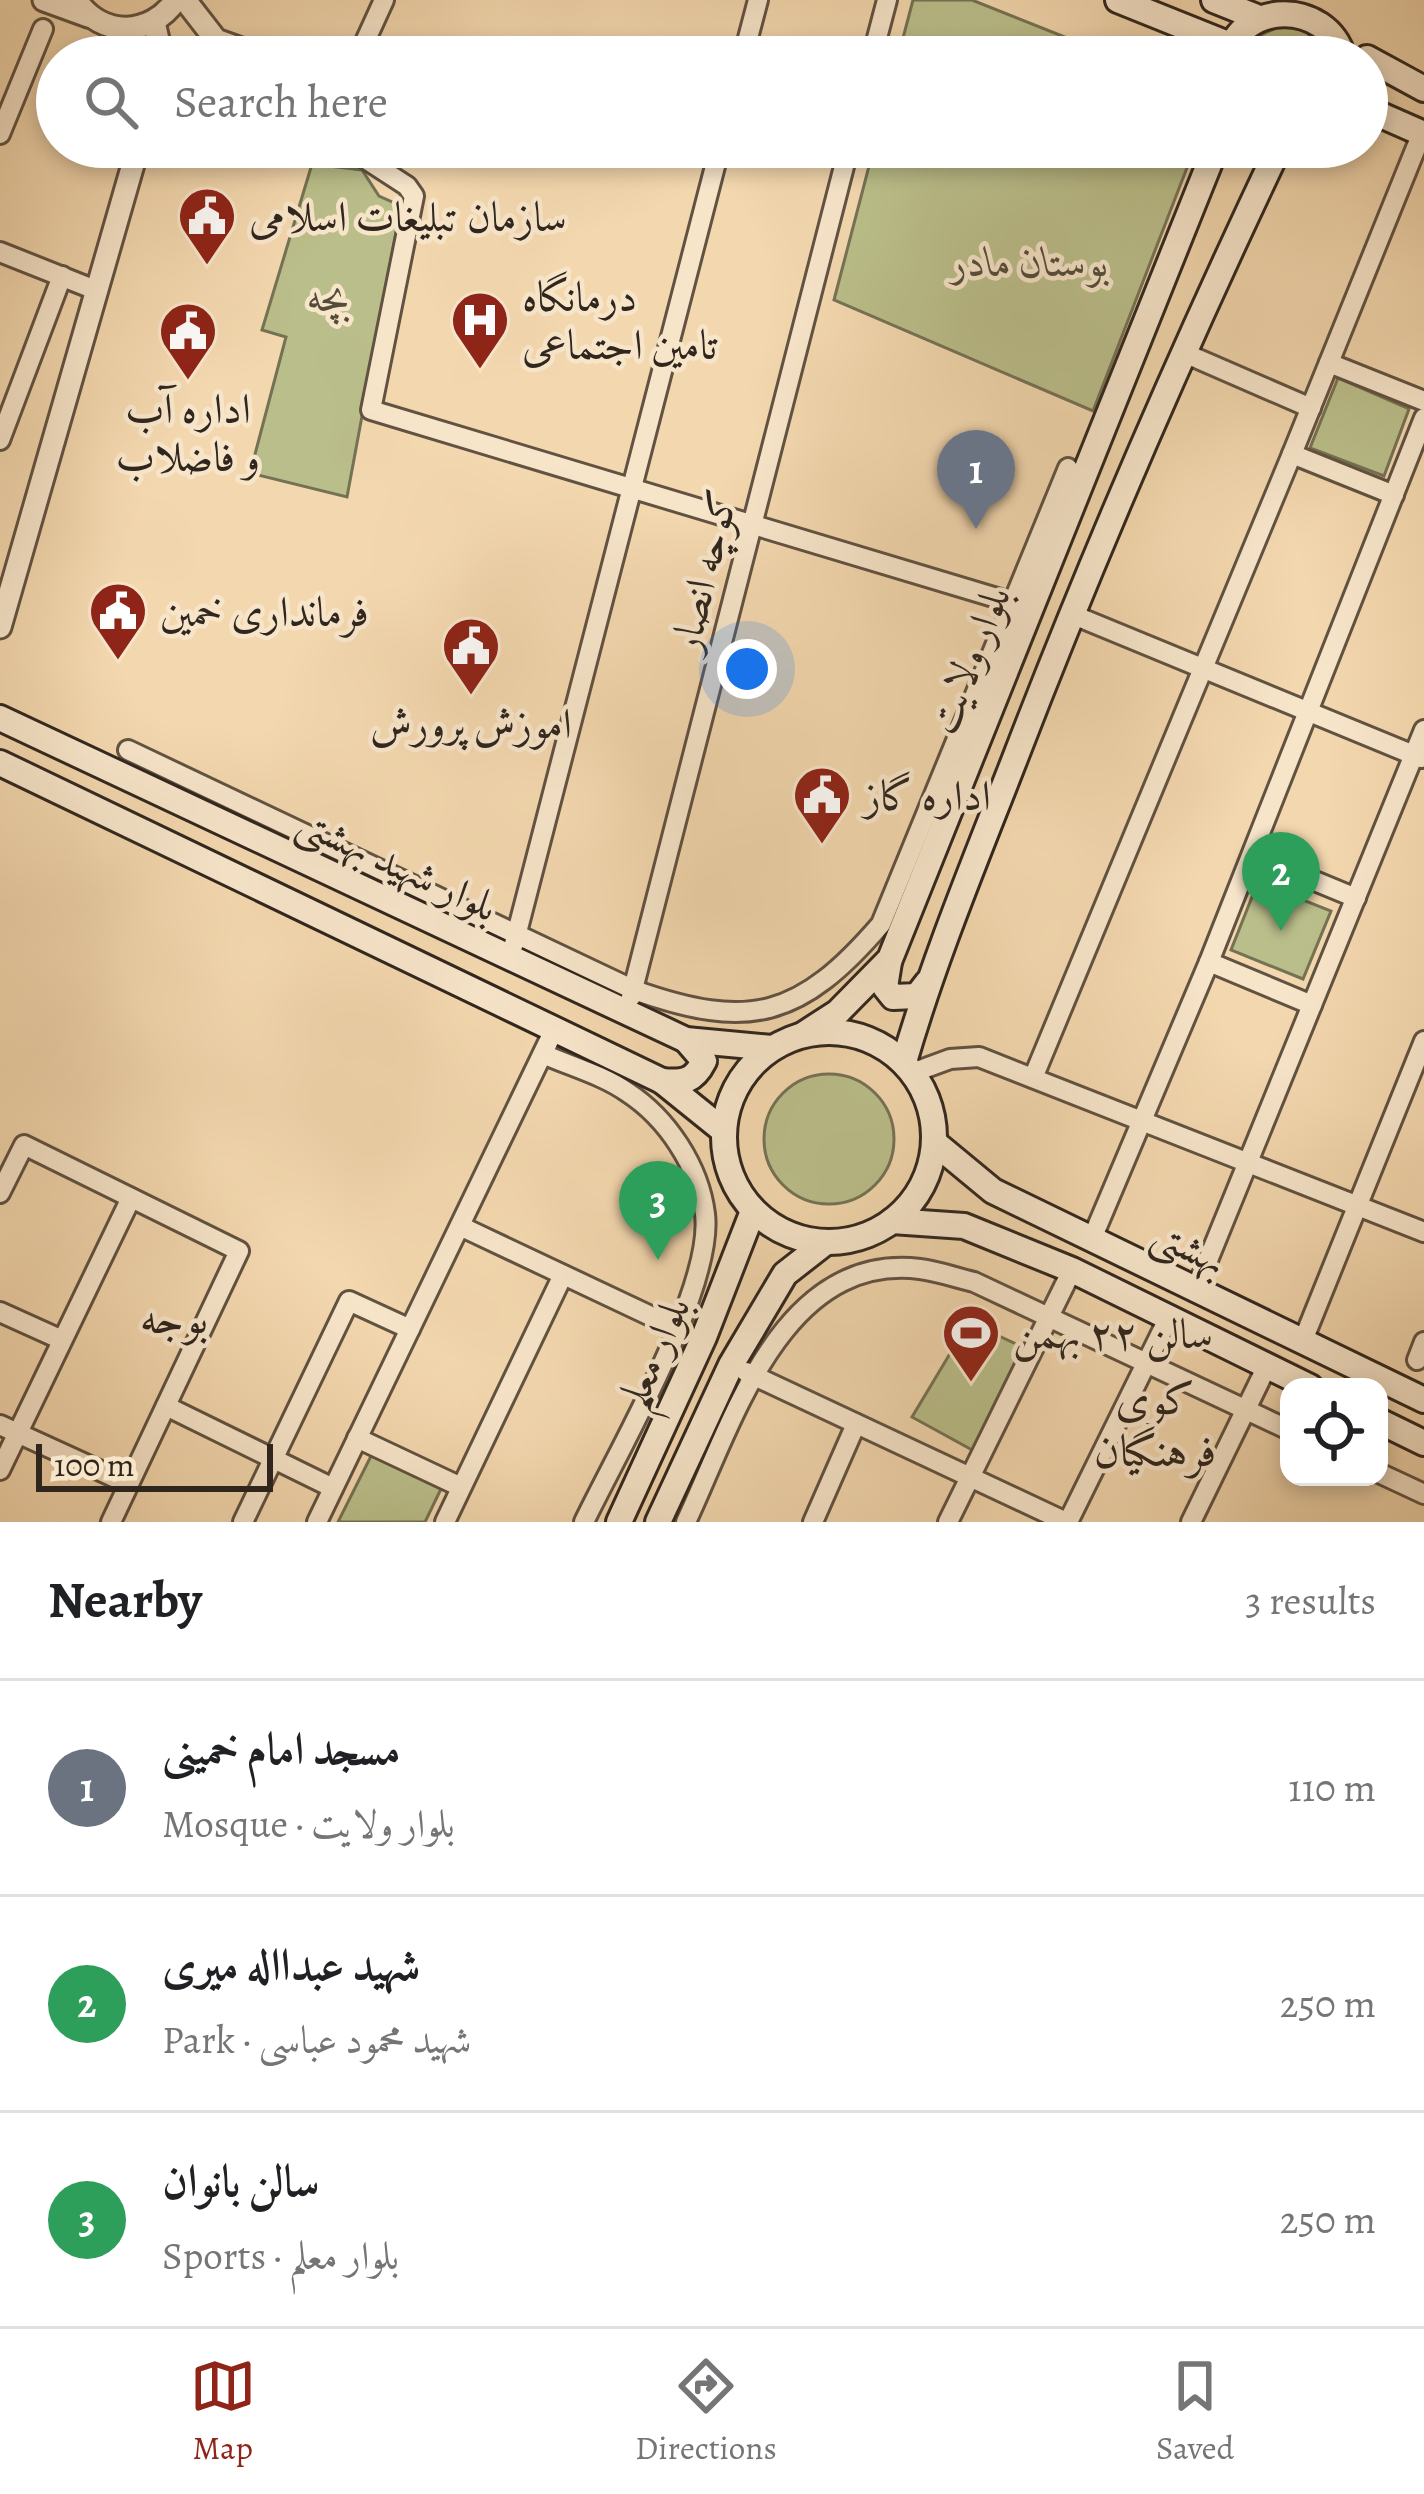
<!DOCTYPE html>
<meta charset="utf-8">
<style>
body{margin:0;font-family:Alegreya,Amiri,serif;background:#f6f6f6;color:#202124}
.controls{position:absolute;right:36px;bottom:36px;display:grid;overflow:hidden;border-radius:24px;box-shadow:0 6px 18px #0003}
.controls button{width:108px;height:108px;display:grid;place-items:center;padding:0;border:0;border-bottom:3px solid #e0e0e0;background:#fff;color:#202124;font:60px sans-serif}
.scale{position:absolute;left:36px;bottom:30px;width:237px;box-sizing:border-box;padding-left:12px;border:6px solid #30261e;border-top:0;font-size:33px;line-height:42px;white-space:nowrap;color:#30261e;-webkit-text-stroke:9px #f7e5ca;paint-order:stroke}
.you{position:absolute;left:747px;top:669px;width:42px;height:42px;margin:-30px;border:9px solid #fff;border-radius:50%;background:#1a73e8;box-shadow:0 0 0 18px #1a73e833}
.badge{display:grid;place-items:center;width:78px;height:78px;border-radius:50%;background:#8f2418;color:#fff;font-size:39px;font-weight:700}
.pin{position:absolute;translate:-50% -99px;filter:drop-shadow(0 3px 6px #0008)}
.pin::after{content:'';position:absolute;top:63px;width:42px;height:36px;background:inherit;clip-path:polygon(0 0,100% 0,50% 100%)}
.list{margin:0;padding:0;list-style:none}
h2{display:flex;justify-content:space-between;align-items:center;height:156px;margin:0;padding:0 48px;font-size:51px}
h2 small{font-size:39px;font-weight:400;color:#757577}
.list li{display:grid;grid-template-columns:78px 1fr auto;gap:36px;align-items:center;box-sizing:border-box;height:216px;padding:0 48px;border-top:3px solid #e0e0e0}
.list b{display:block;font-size:45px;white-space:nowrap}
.list p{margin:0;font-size:39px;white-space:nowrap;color:#757577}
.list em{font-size:39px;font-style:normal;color:#757577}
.icon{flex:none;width:66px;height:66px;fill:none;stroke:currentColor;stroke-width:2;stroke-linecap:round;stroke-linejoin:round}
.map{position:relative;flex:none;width:1424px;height:1522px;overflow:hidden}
.search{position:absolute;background:#fff;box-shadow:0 6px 18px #0003;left:36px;right:36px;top:36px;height:132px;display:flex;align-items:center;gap:30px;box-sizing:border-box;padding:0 42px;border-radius:66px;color:#757577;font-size:45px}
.sheet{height:804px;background:#fff}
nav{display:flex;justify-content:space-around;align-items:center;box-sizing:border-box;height:168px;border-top:3px solid #e0e0e0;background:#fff;font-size:33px;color:#757577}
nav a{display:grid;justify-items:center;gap:6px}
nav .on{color:#8f2418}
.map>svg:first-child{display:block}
.green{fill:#babe8a;stroke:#757254;stroke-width:3}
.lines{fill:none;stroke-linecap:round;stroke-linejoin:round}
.minor-casing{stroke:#615242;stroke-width:24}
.tertiary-casing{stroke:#615242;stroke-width:27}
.secondary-casing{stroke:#30261e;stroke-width:30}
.minor{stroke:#f7e5ca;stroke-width:18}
.tertiary{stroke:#f7e5ca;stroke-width:21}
.secondary{stroke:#f7e5ca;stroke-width:24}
.labels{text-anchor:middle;stroke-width:9;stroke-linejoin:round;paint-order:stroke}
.poi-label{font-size:42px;fill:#30261e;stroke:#f7e5ca;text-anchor:start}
.park-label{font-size:42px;font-style:italic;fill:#524c39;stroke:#f7e5ca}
.street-label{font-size:42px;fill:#30261e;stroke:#f7e5ca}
.neighbourhood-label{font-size:45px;fill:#30261e;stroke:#f7e5ca}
</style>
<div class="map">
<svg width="1424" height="1522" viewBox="0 0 1424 1522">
<rect width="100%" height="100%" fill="#f3d7ae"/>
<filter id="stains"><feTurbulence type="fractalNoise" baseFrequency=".00167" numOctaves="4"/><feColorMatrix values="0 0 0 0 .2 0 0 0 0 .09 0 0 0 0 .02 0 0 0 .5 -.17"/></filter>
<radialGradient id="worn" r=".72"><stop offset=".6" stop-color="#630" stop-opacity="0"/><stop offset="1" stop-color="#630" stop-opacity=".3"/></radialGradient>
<g class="green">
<path d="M 913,0 L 972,0 L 1115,57 L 898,57 Z"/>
<path d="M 1282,25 L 1306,31 L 1324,57 L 1248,57 L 1259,36 Z"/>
<path d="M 874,147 L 1195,147 L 1093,411 L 834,300 Z"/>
<path d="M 312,164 L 362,170 L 379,196 L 401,206 L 347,497 L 250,473 L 286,337 L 262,330 Z"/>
<path d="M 1338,378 L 1409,409 L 1384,476 L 1310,448 Z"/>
<path d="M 1258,882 L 1331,911 L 1303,979 L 1231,950 Z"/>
<circle cx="829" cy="1139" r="65"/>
<path d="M 969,1322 L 1029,1350 L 974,1451 L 912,1417 Z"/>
<path d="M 372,1454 L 441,1489 L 425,1522 L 338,1522 Z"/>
</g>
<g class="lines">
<defs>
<g id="minor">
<path d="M 358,57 L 384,0"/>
<path d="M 743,57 L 758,0"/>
<path d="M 872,57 L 887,0"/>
<path d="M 0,134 L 43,29"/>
<path d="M 347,147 L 407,186 L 414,196 L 371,410 L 1020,605"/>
<path d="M 0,252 L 93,289"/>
<path d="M 1182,352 L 1311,408"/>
<path d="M 1329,363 L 1424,401"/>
<path d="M 0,440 L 62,276"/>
<path d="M 1394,495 L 1292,454 L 1422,133"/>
<path d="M 1071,614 L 1421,758"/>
<path d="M 128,750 L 634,990 C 750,1031 800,1018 881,924 L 1068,468"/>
<path d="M 1254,856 L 1356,898"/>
<path d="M 514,944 L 720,147"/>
<path d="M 631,997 L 849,147"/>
<path d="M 1312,1005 L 1209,962 L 1424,418"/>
<path d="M 543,1054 C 570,1066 603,1075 627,1092 C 667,1118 699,1166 705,1214 C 714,1287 618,1451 584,1522"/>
<path d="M 912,1073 L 950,1059 L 979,1057 L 1424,1232"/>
<path d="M 1033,1078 L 1292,454"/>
<path d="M 0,1193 L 24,1145 L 239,1251 L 111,1522"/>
<path d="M 460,1226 L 676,1328"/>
<path d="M 1091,1241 L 1209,962"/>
<path d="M 1195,1292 L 1424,730"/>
<path d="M 0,1312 L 62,1340"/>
<path d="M 1302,1343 L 1424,1041"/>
<path d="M 1417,1360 L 1424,1342"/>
<path d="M 746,1372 L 1066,1522"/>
<path d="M 166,1406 L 333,1488"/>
<path d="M 0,1425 L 129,1484"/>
<path d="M 357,1438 L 461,1487"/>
<path d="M 0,1470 L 131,1198"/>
<path d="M 1379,1473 L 1424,1494"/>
<path d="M 243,1522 L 349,1301 L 410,1329"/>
<path d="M 317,1522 L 554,1030"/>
<path d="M 445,1522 L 563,1275"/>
<path d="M 686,1522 C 732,1425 781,1252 920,1269 C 938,1271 956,1278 974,1282 L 1289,1430"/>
<path d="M 813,1522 L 856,1424"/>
<path d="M 948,1522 L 1072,1270"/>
<path d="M 1068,1522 L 1169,1317"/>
<path d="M 1191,1522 L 1267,1366"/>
</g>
<g id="tertiary">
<path d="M 44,0 L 88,16"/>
<path d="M 76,0 C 102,38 150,37 176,0"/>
<path d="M 185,0 L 216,40 L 263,57"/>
<path d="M 154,22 L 162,57"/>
<path d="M 0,627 L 138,147"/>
</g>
<g id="secondary">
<path d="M 1118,0 L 1230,45"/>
<path d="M 1214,0 L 1254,16"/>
<path d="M 1228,57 C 1241,0 1327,0 1343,57"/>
<path d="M 1367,58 L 1424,89"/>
<path d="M 1367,109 L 1424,134"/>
<path d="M 0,718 L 686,1040 L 772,1048"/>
<path d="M 0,763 L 662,1081 L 724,1131"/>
<path d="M 889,962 L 885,987 L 893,997 L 917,996 L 927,983"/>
<circle cx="829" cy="1137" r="105"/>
<path d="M 804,1034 L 838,1012 L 890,959 L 1216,147"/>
<path d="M 904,1062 C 934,959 975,861 1014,761 C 1094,553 1183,349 1279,147"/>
<path d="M 662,1081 C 684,1083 694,1081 704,1061 L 686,1040"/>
<path d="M 935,1143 L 993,1191 L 1424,1400"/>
<path d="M 892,1221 L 964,1226 L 1072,1270 L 1310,1387"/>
<path d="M 1379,1421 L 1424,1443"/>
<path d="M 619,1522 L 704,1337 L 753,1211"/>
<path d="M 658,1522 L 731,1365 L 785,1274 L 826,1242"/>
</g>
</defs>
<use href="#minor" class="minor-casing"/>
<use href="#tertiary" class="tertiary-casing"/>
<use href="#secondary" class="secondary-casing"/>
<use href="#minor" class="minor"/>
<use href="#tertiary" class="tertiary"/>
<use href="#secondary" class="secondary"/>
</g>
<defs>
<symbol id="civic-pin" viewBox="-11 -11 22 30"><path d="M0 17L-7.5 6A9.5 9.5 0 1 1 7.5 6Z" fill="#8f2418" stroke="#f7e5ca"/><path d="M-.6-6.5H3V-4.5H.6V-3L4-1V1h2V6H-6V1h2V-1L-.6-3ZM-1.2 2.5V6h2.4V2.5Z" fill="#fff"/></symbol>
<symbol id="hospital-pin" viewBox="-11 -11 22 30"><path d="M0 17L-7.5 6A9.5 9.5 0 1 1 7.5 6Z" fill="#8f2418" stroke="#f7e5ca"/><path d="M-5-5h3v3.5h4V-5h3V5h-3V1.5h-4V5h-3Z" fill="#fff"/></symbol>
<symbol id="stadium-pin" viewBox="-11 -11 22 30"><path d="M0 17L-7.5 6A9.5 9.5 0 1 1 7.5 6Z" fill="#8f2418" stroke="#f7e5ca"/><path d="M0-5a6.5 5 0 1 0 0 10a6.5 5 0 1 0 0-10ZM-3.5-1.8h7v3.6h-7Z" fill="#fff"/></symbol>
</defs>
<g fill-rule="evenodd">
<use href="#civic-pin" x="174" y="183" width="66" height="90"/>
<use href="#hospital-pin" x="447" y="287" width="66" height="90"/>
<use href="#civic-pin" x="155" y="298" width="66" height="90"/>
<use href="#civic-pin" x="85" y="578" width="66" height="90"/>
<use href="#civic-pin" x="438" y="613" width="66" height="90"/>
<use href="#civic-pin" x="789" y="762" width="66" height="90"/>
<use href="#stadium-pin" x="938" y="1300" width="66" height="90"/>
</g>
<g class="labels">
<g class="poi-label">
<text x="249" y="231">سازمان تبلیغات اسلامی</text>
<text x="522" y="311">درمانگاه<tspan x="522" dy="48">تامین اجتماعی</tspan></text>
<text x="188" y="423" text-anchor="middle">اداره آب<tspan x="188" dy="48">و فاضلاب</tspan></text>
<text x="160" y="626">فرمانداری خمین</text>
<text x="471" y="738" text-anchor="middle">اموزش پرورش</text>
<text x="864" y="810">اداره گاز</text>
<text x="1013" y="1348">سالن ۲۲ بهمن</text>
</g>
<g class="park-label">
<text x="1030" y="276">بوستان مادر</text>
<text x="329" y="311">بچه</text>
</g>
<g class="street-label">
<text transform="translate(703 571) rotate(-76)" y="15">کوچه انصار</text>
<text transform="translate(968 659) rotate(-68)" y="15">بلوار ولایت</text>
<text transform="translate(398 863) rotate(25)" y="15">بلوار شهید بهشتی</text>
<text transform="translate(1190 1246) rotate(26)" y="15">بهشتی</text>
<text transform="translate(653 1352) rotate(-66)" y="15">بلوار معلم</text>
</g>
<g class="neighbourhood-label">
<text x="174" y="1333">بوجه</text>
<text x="1155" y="1414">کوی<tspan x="1155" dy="52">فرهنگیان</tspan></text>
</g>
</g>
<rect width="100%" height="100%" filter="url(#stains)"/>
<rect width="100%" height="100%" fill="url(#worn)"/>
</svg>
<div class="controls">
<button><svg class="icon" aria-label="locate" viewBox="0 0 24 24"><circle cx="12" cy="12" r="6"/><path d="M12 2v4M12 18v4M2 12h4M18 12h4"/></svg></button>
</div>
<div class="scale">100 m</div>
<div class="you"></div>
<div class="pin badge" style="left:976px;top:529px;background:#6b7280">1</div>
<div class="pin badge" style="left:1281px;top:931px;background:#2e9e5b">2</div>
<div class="pin badge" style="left:658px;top:1260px;background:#2e9e5b">3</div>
<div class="search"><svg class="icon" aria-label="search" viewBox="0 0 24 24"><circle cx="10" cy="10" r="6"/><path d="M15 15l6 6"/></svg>Search here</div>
</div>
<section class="sheet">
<h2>Nearby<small>3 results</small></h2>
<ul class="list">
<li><span class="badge" style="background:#6b7280">1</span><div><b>مسجد امام خمینی</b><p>Mosque · بلوار ولایت</p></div><em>110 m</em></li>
<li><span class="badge" style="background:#2e9e5b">2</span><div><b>شهید عبدااله میری</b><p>Park · شهید محمود عباسی</p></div><em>250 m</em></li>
<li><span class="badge" style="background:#2e9e5b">3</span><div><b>سالن بانوان</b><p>Sports · بلوار معلم</p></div><em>250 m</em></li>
</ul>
</section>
<nav>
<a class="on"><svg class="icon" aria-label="map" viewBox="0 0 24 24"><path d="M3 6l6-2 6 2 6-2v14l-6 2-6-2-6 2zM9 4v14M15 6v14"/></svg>Map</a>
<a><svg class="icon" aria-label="directions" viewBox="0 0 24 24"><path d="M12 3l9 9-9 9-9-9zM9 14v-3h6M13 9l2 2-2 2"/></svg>Directions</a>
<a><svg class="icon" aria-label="saved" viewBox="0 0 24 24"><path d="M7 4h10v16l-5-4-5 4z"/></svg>Saved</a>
</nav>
